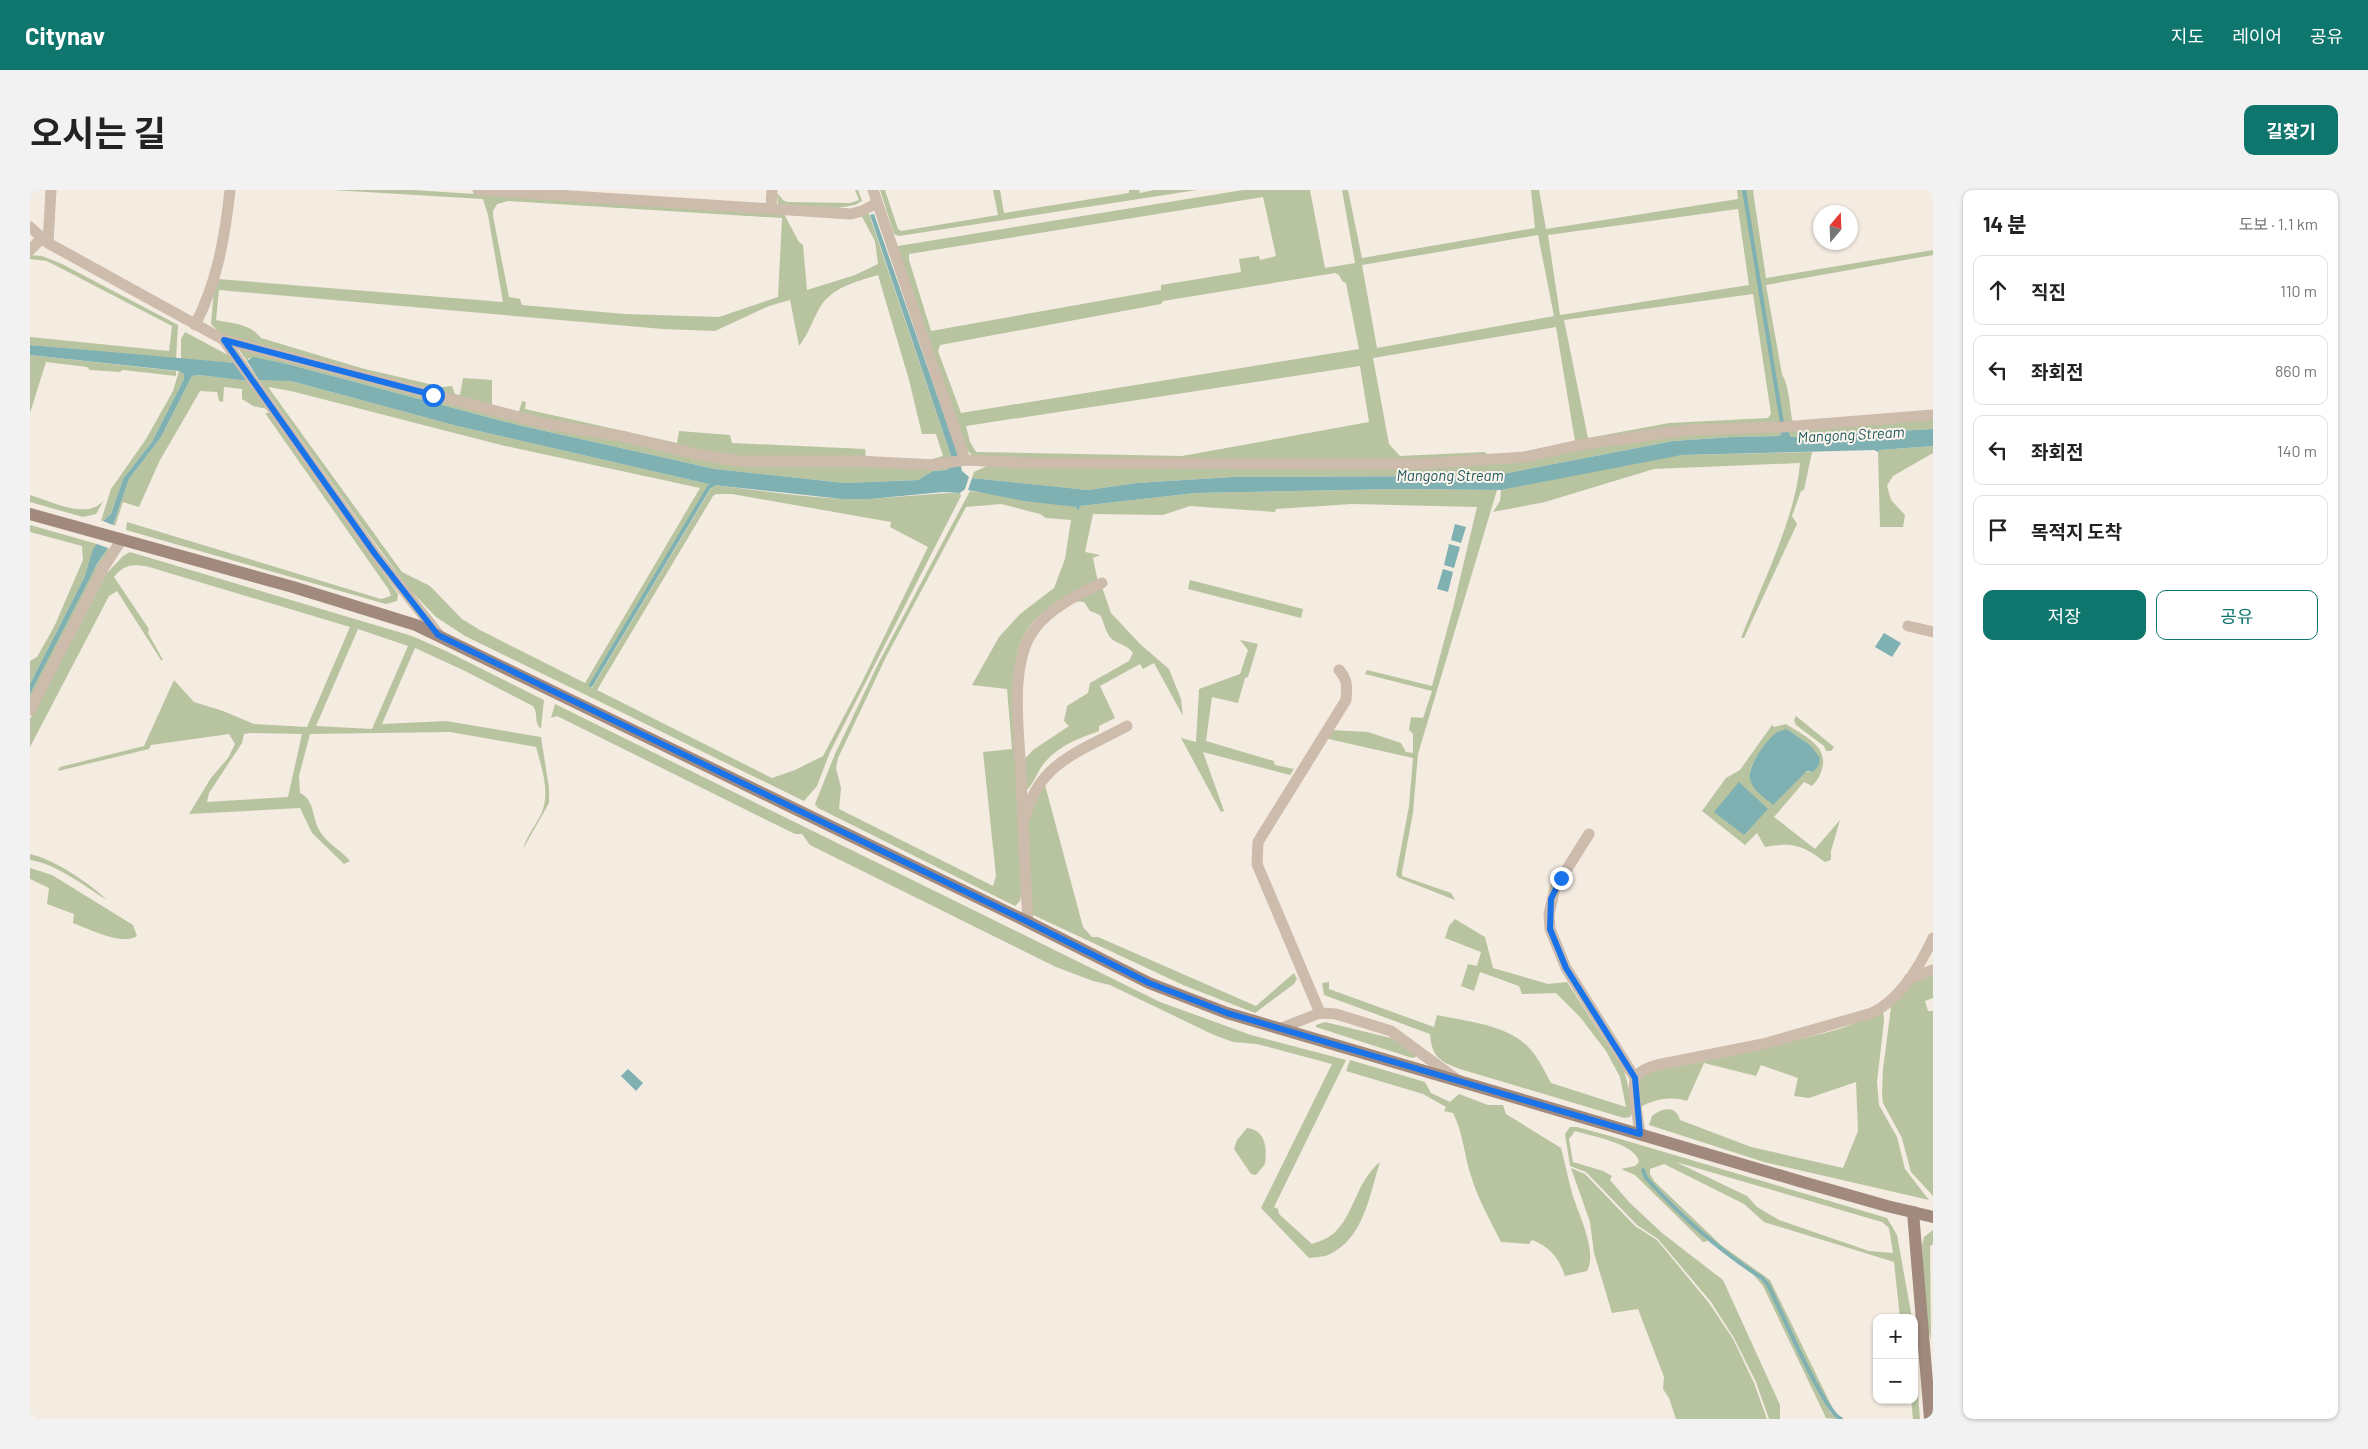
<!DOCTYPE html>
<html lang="ko">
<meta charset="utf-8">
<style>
body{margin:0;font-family:Barlow,"Noto Sans KR",sans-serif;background:#f2f2f2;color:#222}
.controls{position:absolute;right:15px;bottom:15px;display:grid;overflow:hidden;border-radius:10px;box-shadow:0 1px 4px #0004}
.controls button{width:45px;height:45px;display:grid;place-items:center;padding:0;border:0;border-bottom:1px solid #e0e0e0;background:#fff;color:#222;font:25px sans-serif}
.compass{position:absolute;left:1783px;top:15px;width:45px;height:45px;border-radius:50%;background:#fff;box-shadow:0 1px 4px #0004;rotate:19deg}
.stop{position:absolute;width:15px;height:15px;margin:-11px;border:4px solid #1a73e8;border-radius:50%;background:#fff}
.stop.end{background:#1a73e8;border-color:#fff;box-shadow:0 1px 5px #0008}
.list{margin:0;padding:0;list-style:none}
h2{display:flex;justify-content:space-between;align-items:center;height:65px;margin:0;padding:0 20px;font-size:21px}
h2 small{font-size:16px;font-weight:400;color:#767676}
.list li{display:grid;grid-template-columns:32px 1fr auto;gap:15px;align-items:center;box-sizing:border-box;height:70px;margin:0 10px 10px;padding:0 10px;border:1px solid #e0e0e0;border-radius:10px}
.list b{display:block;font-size:19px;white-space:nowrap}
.list em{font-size:16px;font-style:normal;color:#767676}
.actions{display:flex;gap:10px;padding:15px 20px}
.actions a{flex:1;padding:11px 0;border:1px solid #0f766e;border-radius:10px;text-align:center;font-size:18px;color:#0f766e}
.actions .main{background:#0f766e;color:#fff}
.icon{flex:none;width:28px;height:28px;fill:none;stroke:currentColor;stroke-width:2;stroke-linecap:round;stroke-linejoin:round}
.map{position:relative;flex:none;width:1903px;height:1229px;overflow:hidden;border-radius:10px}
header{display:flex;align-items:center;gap:30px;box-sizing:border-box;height:70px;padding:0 25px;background:#0f766e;color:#fff}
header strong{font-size:24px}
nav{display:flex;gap:28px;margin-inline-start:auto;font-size:18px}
.intro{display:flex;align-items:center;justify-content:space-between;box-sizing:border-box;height:120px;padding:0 30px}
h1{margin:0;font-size:35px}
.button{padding:12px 22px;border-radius:10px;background:#0f766e;color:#fff;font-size:18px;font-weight:700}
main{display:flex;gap:30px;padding:0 30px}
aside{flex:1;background:#fff;border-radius:10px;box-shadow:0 1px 4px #0004}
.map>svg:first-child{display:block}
.green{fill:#b8c4a0;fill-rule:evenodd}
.water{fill:#7fb0b2}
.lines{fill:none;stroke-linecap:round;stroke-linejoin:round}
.stream{stroke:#7fb0b2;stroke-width:4}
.street{stroke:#cdbbac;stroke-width:11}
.secondary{stroke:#a18a7d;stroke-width:12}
.route{stroke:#1a73e8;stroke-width:6}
.labels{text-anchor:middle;stroke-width:4;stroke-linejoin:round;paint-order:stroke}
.water-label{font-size:15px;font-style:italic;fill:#1f5a5e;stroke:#fbf5ee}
</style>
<header>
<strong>Citynav</strong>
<nav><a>지도</a><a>레이어</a><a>공유</a></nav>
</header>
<div class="intro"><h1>오시는 길</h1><a class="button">길찾기</a></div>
<main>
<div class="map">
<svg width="1903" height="1229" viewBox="0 0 1903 1229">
<rect width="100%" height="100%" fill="#f4ebe1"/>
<g class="green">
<path d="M 302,0 L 383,0 L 754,24 L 769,52 L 773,55 L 777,100 L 825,85 L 848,74 L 845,51 L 831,25 L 838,21 L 922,269 L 899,270 L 913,266 L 906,244 L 892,244 L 879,190 L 848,85 C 826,92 801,97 789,119 C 782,132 778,144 769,156 L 760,110 L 739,116 L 685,141 L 633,139 L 189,100 L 186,130 C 204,134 219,133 231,148 L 331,178 L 412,197 L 422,196 L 425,204 L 430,205 L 433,188 L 462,190 L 462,215 L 196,149 L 181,134 L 184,100 L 188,89 L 473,112 L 458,25 L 453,9 ZM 478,11 L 752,28 L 748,107 L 689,127 L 595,124 L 492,115 L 490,109 L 479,107 L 463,26 L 463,21 L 467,14 Z"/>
<path d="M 825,0 L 828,0 L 832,11 L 825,15 L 807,18 L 748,14 L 747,3 L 754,11 L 758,12 L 820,13 L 829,10 Z"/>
<path d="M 850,0 L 855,0 L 868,39 L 871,41 L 968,25 L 963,0 L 970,0 L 974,23 L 1099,3 L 1099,0 L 1109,0 L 1110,3 L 1124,0 L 1167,0 L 869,46 L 864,44 Z"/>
<path d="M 1213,0 L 1280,0 L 1295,78 L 1325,73 L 1312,0 L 1318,0 L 1332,68 L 1505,38 L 1501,0 L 1509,0 L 1516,39 L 1708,9 L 1707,0 L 1713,0 L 1751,234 L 1545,251 L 1526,137 L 1343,168 L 1359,254 L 1370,266 L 1455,262 L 1458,266 L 1361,270 L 1027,271 L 942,265 L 937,260 L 867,58 L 868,56 ZM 1233,7 L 1246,66 L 1230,70 L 1229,66 L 1209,69 L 1211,82 L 1131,95 L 1131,100 L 901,141 L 879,70 L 879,64 ZM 1708,19 L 1719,95 L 1530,125 L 1518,45 ZM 1508,45 L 1524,126 L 1347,158 L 1332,75 ZM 1305,83 L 1309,85 L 1312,91 L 1316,93 L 1329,159 L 931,223 L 908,161 L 910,155 L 1131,114 L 1133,111 ZM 1723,104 L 1741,224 L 1738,228 L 1639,233 L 1558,248 L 1534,130 ZM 1330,176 L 1339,232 L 1152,266 L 946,262 L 940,252 L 936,236 Z"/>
<path d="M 1715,0 L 1725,0 L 1723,1 L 1736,88 L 1903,60 L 1903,65 L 1736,95 L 1752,184 C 1760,198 1759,217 1763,233 L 1753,233 Z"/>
<path d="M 0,65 L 12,66 L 32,74 L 148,135 L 146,169 L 0,155 L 0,147 L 139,161 L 142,136 L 17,71 L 0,69 Z"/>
<path d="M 155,142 L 198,165 L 206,173 L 151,169 L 151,149 Z"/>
<path d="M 205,154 L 684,270 L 921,274 L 917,280 L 903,281 L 888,290 L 815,293 L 685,279 L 488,235 L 257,174 L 219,168 L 217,171 Z"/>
<path d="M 0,165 L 146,181 L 146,186 L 93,180 L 90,182 L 60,180 L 57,177 L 16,172 L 0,223 Z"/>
<path d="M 149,181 L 154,184 L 154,189 L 122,252 L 93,289 L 81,324 L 73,331 L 71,331 L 81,299 L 116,249 L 143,201 Z"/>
<path d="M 169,185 L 218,191 L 237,219 L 223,216 L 212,209 L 212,199 L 194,197 L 193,212 L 189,211 L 187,202 L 170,201 L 129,272 L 109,317 L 93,312 L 85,336 L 83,335 L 99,289 L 131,247 L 162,186 Z"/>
<path d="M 238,189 L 261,191 L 427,236 L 679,294 L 559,495 L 562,498 L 683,295 C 730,300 779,309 827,309 C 861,309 895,303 930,303 L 931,306 L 800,562 L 787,596 L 774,611 L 435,446 L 406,427 L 380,400 L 337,342 L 229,190 ZM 238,197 L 261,201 L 471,255 L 670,298 L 555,493 L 450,440 L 432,429 L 400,396 L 372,382 ZM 686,304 L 702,304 L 861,332 L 860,337 L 898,357 L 831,494 L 793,566 L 765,580 L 742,588 L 567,500 L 683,306 Z"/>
<path d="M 492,211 L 496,212 L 495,219 L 647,253 L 649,241 L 700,245 L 702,253 L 835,259 L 836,269 L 706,269 L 488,225 Z"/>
<path d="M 235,223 L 240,223 L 368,404 L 367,411 L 356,414 L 96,340 L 97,332 L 351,409 L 361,406 L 359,400 Z"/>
<path d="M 1903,227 L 1903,239 L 1761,247 L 1758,241 L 1751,246 L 1702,247 L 1643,251 L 1462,286 L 1203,287 L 1106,293 L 1058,300 L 942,288 L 944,282 L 961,274 L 1389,276 L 1633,245 Z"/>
<path d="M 1903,256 L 1903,263 L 1863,286 L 1857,296 L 1861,310 L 1875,325 L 1873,337 L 1850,337 L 1848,262 L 1850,260 Z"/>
<path d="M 1782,262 L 1774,300 L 1771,301 L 1762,326 L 1767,334 L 1714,448 L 1711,448 C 1731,396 1766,327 1770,273 L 1624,279 L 1515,312 L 1463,322 L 1470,311 L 1471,300 L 1634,267 L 1652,265 Z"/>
<path d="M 1365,299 L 1467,300 L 1388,564 L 1383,623 L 1372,682 L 1372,686 L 1421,703 L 1425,710 L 1369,688 L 1366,685 L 1379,616 L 1383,568 L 1294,548 L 1300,540 L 1338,542 L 1371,553 L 1376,562 L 1383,563 L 1383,544 L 1379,540 L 1381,527 L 1393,528 L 1402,501 L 1335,484 L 1337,480 L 1402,496 L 1424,414 L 1447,317 L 1322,314 L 1246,319 L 1245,322 L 1160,316 L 1133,325 L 1063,324 L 1055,362 L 1070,365 L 1063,368 L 1068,392 C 1015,419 988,426 983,492 L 992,700 L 990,711 L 985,716 L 788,618 L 785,614 L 805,564 L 849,472 L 940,301 L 1046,317 L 1049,321 L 1050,316 L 1166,303 ZM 971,314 L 1010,324 L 1016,328 L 1041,330 L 1035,369 L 1024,398 L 990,424 L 969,447 L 942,495 L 977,499 L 982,559 L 953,562 L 966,686 L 963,696 L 809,619 L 811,598 L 806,578 L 808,568 L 856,467 L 936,317 Z"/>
<path d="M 0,305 C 21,311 58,331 74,310 L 66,324 L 53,327 L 0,312 Z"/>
<path d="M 0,335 L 67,354 L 55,386 L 0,494 L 0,471 L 7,467 L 24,437 L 53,370 L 52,356 L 0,342 Z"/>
<path d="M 78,358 L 80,360 L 0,510 L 0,504 C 25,455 47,402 78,358 Z"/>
<path d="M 100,362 L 382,446 L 416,461 L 514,510 L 511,539 C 503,532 509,524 503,516 L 435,481 L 385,458 L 352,534 L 416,531 L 511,547 L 519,598 L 519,613 L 493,659 C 497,646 503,639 509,628 C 522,606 512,579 506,557 L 420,542 L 280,544 L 269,586 L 270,603 C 284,609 282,626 289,640 C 296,653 311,660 320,671 L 314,674 L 282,643 L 270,618 L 159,624 L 181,588 L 198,568 L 205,554 L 199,544 L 121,555 L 119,559 L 28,581 L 30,577 L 114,556 L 144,490 L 164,512 L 193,521 L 224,534 L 277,537 L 320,437 L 119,377 C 104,374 95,374 84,387 L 119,439 L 118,443 L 133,470 L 131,470 L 87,401 L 79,406 L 0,557 L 0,529 L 77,383 L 93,366 ZM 328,439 L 378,456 L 342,539 L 286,536 ZM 221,543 L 272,544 L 258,607 L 177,612 L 179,603 L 212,553 L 214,544 Z"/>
<path d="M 1160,390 L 1273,419 L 1271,428 L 1158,399 Z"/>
<path d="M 1072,397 L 1081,423 L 1110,454 L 1139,479 L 1151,509 L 1153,526 L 1124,473 L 1113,479 L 1110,474 L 1070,496 L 1085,528 L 1069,536 L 1069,541 C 1049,548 1030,555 1015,572 C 1008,580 1005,591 998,599 L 995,598 L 993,571 L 1003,560 L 1039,536 L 1034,531 L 1037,516 L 1058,503 L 1060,493 L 1099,471 L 1103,463 C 1097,455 1091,455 1083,450 C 1075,444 1075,433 1070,425 L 1060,421 L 1054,412 L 1042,411 Z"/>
<path d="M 1210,450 L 1228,454 L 1218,487 L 1215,488 L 1208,513 L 1182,507 L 1176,551 L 1244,571 L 1245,575 L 1264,579 L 1260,585 L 1173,562 L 1194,621 L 1191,622 L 1151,548 L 1166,552 L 1169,499 L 1210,484 L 1218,460 Z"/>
<path d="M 525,514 L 1130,812 L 1221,845 L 1316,870 L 1244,1017 L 1248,1019 L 1249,1024 L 1282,1054 C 1290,1051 1300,1048 1306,1041 C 1325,1022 1326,992 1350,972 C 1339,1006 1334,1049 1298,1065 C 1293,1067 1285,1067 1279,1068 L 1231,1018 L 1302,874 L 1227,854 L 1203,852 L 1184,845 L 1080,795 L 1063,791 L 1026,777 L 780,655 L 772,644 L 765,644 L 527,526 L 521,528 Z"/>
<path d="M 1766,526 L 1804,557 L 1801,561 L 1796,561 L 1794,556 L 1766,535 L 1764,530 Z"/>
<path d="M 1756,534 C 1773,545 1799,556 1792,579 C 1790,586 1787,591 1782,596 L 1774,592 L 1744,627 L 1785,659 L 1810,630 L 1801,661 L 1801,670 L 1795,672 C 1772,655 1763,652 1735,657 L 1727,643 L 1715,655 L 1672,621 L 1696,588 L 1710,580 L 1742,535 L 1744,537 ZM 1757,539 L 1780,555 L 1783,582 L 1720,581 C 1726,564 1740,545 1757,539 Z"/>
<path d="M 1015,595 L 1053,737 L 1062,747 L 1068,747 L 1226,816 L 1264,783 L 1267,789 L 1264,794 L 1225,823 L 1153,795 L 1001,724 L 996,639 L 1002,610 Z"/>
<path d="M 0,664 C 24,669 59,693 77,710 C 54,696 27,674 0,670 Z"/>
<path d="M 0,678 L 22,685 L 103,735 L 107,746 C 92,756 59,739 43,733 L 44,724 L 17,714 L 19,698 L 0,689 Z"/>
<path d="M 1425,729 L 1455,747 L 1463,778 L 1518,794 L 1537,792 L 1594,880 L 1604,919 L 1600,927 L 1594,928 L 1430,879 C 1409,871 1402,867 1400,844 L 1294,805 L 1292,793 L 1299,792 L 1299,799 L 1404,837 L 1407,825 C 1438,832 1479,834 1501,860 C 1509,869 1515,882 1521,893 L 1596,917 L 1590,887 L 1576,861 L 1550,827 L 1526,803 L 1492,804 L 1489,796 L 1450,782 L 1444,801 L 1431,796 L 1438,774 L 1447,776 L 1451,762 L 1415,748 L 1419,736 Z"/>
<path d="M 1903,783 L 1903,808 L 1895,811 L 1898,821 L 1903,821 L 1903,1006 L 1881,982 L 1872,948 L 1853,913 L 1852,905 L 1853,879 L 1862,810 L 1877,795 Z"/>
<path d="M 1853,819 L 1854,831 L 1847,892 L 1849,915 L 1867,947 L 1875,979 L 1899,1010 L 1734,972 L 1619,935 L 1622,926 C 1632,918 1646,915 1650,930 L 1721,957 L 1813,978 L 1828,941 L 1826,892 L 1779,908 L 1764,906 L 1768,888 L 1731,875 L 1726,886 L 1674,873 L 1657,911 C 1642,906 1624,909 1611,917 C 1609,906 1605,891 1615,883 C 1667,872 1719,863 1770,849 C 1799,842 1827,836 1853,819 Z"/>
<path d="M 1295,832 L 1361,848 L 1386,863 L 1386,867 L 1382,868 L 1286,837 L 1286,835 Z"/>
<path d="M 1320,870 L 1395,892 L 1401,903 L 1420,912 L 1429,904 L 1458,915 L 1473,915 L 1476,924 L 1531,958 C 1535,973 1538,988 1542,1003 C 1548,1024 1568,1061 1557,1081 L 1535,1086 C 1529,1068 1520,1057 1502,1050 L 1499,1054 L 1471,1052 C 1460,1030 1448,1009 1441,986 C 1434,965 1433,942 1423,923 L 1414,921 L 1416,917 L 1393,904 L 1316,881 Z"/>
<path d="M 1540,937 L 1547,937 L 1580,946 L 1857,1028 L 1867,1045 L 1882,1128 L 1870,1128 L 1864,1072 L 1734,1032 L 1714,1014 L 1634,974 L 1620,979 L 1620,984 L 1624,991 L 1691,1055 L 1740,1090 L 1807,1227 L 1784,1188 L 1739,1094 L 1733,1088 L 1679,1050 L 1617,987 L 1614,980 L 1612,981 L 1615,988 L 1678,1051 L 1673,1052 L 1605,985 L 1591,979 L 1605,976 L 1609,972 C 1607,954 1561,946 1545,941 L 1539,949 L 1543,972 L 1573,981 L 1582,986 L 1580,990 L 1600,1013 L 1632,1043 L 1693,1090 L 1750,1215 L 1750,1229 L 1739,1229 L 1726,1192 L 1704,1148 L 1681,1112 L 1628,1049 L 1607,1035 L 1556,982 L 1540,976 L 1535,944 ZM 1646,972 L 1852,1032 L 1859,1038 L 1863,1063 L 1839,1061 L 1749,1030 L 1727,1017 L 1717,1006 Z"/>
<path d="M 1217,938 C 1236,940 1237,959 1235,974 L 1226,985 L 1221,984 L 1204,959 L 1207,950 Z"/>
<path d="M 1541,978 L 1555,984 L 1605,1036 L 1627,1050 L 1679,1113 L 1703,1149 L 1724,1193 L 1737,1229 L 1646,1229 L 1639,1208 L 1633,1199 L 1634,1187 L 1608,1119 L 1582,1123 L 1564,1063 L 1560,1032 Z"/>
<path d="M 1903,1040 L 1903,1054 L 1900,1056 L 1901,1149 L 1896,1134 L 1892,1055 L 1894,1047 Z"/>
<path d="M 1723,1084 L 1737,1095 L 1782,1189 L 1800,1222 L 1807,1229 L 1796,1228 L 1733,1096 Z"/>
<path d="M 1884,1154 L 1890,1229 L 1883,1229 L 1881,1210 L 1884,1210 Z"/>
</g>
<g class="water">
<path d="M 844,24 L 929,268 L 922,269 L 840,25 Z"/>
<path d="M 0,155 L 206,173 L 218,191 L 169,185 L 162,186 L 131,247 L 99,289 L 83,335 L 73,331 L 81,324 L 93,289 L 122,252 L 154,189 L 154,184 L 149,181 L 0,165 Z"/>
<path d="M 223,167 L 257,174 L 488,235 L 685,279 L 815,293 L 888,290 L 903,281 L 917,280 L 921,274 L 930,272 L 932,281 L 939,287 L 935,299 L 930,303 L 913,302 L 840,309 L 812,309 L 683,295 L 427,236 L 261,191 L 229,190 L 217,171 Z"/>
<path d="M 1903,239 L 1903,256 L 1850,260 L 1848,262 L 1844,260 L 1652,265 L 1471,300 L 1365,299 L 1166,303 L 1050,316 L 1049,321 L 1046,317 L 994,311 L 938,300 L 942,288 L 1058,300 L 1106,293 L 1203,287 L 1462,286 L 1643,251 L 1702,247 L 1750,246 L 1752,241 L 1758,241 L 1761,247 Z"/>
<path d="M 1425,334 L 1436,337 L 1431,353 L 1421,350 Z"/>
<path d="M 67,354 L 78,358 L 67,374 L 0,504 L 0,494 L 55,386 L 63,359 Z"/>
<path d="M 1419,354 L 1430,357 L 1424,378 L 1414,375 Z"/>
<path d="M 1413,379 L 1423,382 L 1418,402 L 1407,399 Z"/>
<path d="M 1854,443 L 1871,453 L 1862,467 L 1845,457 Z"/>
<path d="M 1757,539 L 1780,555 L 1790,568 L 1789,575 L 1783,582 L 1777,581 L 1743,615 C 1735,608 1722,600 1720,589 C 1717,577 1736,550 1746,543 C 1749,541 1754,540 1757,539 Z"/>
<path d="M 1709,592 L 1738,619 L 1714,645 L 1684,622 Z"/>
<path d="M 598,879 L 613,893 L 606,901 L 591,886 Z"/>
</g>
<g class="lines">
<g class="stream">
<path d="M 1714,0 L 1752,233"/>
<path d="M 561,495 L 679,297 L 685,293"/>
<path d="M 1613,980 L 1616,988 C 1653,1028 1686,1058 1732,1088 L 1738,1095 C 1749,1116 1795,1224 1811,1229"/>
</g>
<g class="street">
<path d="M 448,0 L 821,24 L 832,21 L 847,13"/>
<path d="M 843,0 L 935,270"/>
<path d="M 741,18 L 742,0"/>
<path d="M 0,37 L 18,53 L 194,150 L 345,364 L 409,445"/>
<path d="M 18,53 L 21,0"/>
<path d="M 0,60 L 12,48"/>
<path d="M 165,135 C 187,93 195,47 200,0"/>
<path d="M 194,150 L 516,234 L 596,247 L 670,265 L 708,271 L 827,271 L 904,275 L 935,270 L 1002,273 L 1388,274 L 1495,267 L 1549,255 L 1657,240 L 1753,237 L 1903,225"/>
<path d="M 1878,436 L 1903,442"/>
<path d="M 0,520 L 74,377 L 92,349"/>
<path d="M 996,625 C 1009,572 1053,560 1097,536"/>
<path d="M 1559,644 L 1525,698 L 1519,724 L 1520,739 L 1536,778 L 1605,888"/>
<path d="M 998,732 C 995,683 993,634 991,584 C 989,545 980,481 1000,446 C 1014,421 1047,404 1072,393"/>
<path d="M 1879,789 L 1903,780"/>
<path d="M 1290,823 L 1227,674 L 1228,652 L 1316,510 C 1317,497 1318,490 1309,480"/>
<path d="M 1249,839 L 1290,823 L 1306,824 L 1361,841 L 1426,889"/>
<path d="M 1610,944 C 1609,933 1601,894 1606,887 C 1610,880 1620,877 1627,875 L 1733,854 L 1842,823 C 1871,809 1890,776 1903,748"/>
</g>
<g class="secondary">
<path d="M 0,324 L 263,397 L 386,435 L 998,732 L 1119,793 L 1197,823 L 1769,991 L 1857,1016 L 1903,1027"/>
<path d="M 1883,1022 L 1900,1229"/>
</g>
</g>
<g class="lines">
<path class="route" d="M 403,205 L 194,150 L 345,364 L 408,445 L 998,732 L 1119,793 L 1197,823 L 1610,944 L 1605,888 L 1536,778 L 1520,739 L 1521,709 L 1531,688"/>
</g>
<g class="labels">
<g class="water-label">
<text transform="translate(1821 245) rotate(-3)" y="5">Mangong Stream</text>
<text x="1420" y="291">Mangong Stream</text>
</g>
</g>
</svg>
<div class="controls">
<button>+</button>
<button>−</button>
</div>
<svg class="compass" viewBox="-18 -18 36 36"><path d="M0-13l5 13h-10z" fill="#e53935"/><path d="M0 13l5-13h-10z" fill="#767676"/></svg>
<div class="stop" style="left:403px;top:205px"></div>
<div class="stop end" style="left:1531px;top:688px"></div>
</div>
<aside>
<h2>14 분<small>도보 · 1.1 km</small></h2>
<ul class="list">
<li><svg class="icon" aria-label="ahead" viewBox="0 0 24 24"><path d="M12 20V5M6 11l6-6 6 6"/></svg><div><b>직진</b></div><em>110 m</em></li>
<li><svg class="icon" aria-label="left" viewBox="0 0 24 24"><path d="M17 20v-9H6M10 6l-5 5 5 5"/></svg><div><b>좌회전</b></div><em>860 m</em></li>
<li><svg class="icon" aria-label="left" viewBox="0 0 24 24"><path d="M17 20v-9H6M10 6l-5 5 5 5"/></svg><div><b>좌회전</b></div><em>140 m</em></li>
<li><svg class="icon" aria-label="arrive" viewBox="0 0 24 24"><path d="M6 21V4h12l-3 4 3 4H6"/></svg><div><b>목적지 도착</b></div></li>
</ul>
<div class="actions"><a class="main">저장</a><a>공유</a></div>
</aside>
</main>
